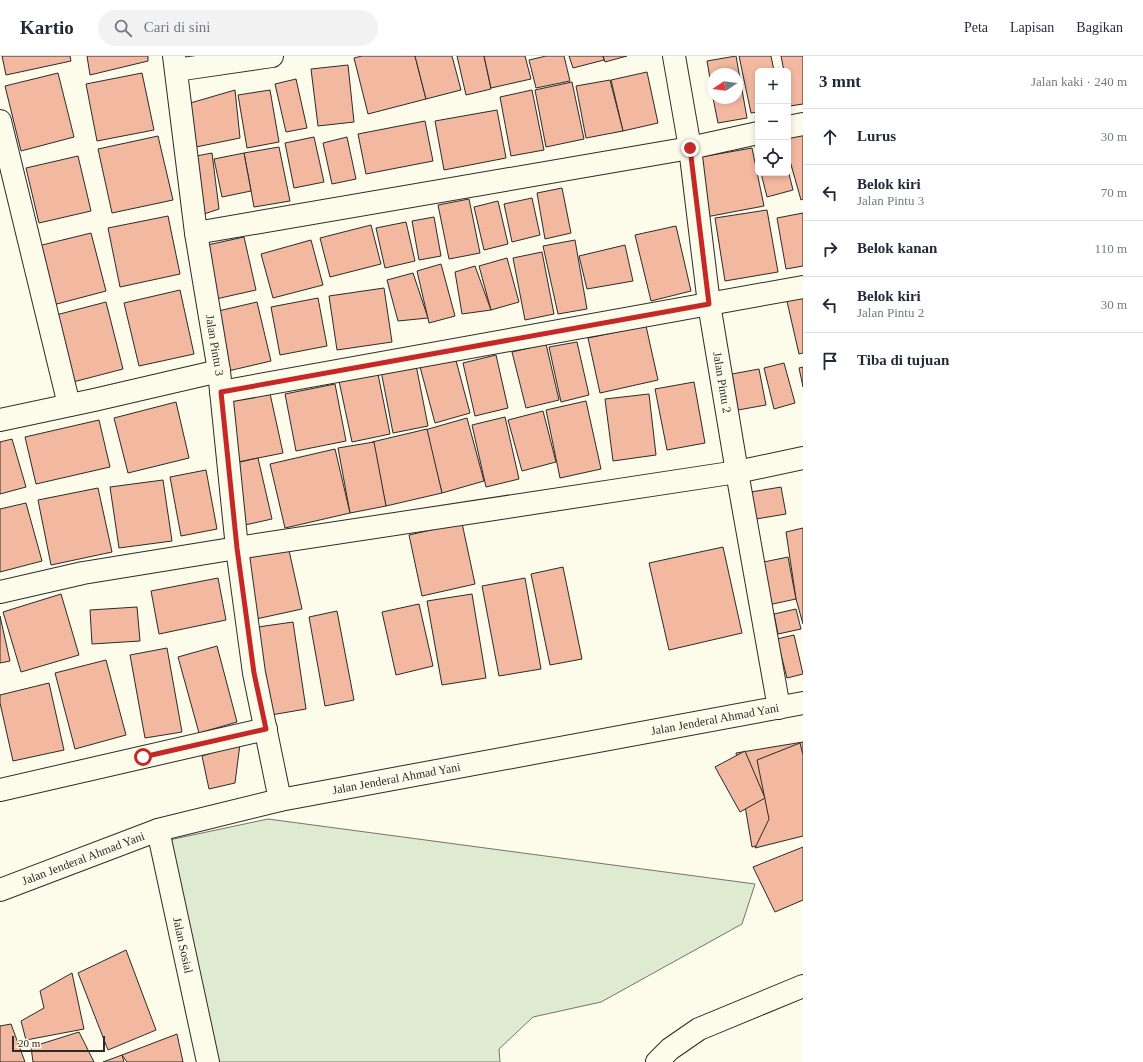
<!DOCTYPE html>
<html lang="id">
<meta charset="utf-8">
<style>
body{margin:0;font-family:Georgia,serif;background:#f2f2f3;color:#1f2937}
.controls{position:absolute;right:12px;top:12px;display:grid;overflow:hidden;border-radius:6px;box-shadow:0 2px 6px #0003}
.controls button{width:36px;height:36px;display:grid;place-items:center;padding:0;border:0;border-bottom:1px solid #e0e1e3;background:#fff;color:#1f2937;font:20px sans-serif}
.compass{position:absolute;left:707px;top:12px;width:36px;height:36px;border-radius:50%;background:#fff;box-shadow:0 2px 6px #0003;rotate:257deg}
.scale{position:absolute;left:12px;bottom:10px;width:93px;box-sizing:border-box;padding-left:4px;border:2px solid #2b2b2b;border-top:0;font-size:11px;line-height:14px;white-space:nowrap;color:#2b2b2b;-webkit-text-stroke:3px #fdfbea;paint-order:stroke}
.stop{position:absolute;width:12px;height:12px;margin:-9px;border:3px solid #c62828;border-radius:50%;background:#fff}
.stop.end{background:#c62828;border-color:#fff;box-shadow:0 1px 4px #0008}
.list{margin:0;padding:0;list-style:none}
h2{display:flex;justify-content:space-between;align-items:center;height:52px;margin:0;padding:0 16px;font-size:17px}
h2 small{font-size:13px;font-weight:400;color:#747a83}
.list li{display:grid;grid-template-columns:26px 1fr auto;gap:12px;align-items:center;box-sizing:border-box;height:56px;padding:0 16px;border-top:1px solid #e0e1e3}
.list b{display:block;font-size:15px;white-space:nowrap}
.list p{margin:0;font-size:13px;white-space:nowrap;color:#747a83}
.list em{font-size:13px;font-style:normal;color:#747a83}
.icon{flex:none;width:22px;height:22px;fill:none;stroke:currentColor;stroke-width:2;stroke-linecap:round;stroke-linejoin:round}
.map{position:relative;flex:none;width:803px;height:1006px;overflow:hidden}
header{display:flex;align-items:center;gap:24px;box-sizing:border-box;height:56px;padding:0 20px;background:#fff;border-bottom:1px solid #e0e1e3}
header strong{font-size:19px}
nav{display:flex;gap:22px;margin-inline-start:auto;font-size:14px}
.search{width:280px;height:36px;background:#f2f2f3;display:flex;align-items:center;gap:10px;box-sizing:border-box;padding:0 14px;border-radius:22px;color:#747a83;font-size:15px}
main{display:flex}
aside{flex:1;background:#fff}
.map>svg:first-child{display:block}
.green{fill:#deebd1;stroke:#74746e}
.building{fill:#f2b8a0;stroke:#2b2b2b}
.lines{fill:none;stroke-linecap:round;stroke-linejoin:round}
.street-casing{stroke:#2b2b2b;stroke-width:24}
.highway-casing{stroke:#2b2b2b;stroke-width:24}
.street{stroke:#fdfbea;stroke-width:22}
.highway{stroke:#fdfbea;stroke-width:22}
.route{stroke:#c62828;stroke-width:5}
.labels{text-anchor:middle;stroke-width:3;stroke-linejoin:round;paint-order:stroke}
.street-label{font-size:12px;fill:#2b2b2b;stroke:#fdfbea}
</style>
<header>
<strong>Kartio</strong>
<div class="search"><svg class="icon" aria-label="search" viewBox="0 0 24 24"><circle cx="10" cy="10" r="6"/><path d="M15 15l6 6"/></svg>Cari di sini</div>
<nav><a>Peta</a><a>Lapisan</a><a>Bagikan</a></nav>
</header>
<main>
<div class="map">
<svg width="803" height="1006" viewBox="0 0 803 1006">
<rect width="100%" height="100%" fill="#fdfbea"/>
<path class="green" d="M 268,763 L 755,828 L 742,868 L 601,946 L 533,961 L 499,993 L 500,1006 L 212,1006 L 169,784 Z"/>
<g class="building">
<path d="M 2,0 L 70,0 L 71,5 L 6,19 Z"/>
<path d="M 87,0 L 148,0 L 148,5 L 90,19 Z"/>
<path d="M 362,0 L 415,0 L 426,43 L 368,58 L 354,2 Z"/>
<path d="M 415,0 L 452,0 L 461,34 L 426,43 Z"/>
<path d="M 457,0 L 484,0 L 491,33 L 466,39 Z"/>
<path d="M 484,0 L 525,0 L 531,23 L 491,32 Z"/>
<path d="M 546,0 L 564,0 L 570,25 L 536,32 L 529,4 Z"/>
<path d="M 569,0 L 603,0 L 604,4 L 573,12 Z"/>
<path d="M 603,0 L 627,0 L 605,6 Z"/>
<path d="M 736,0 L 747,62 L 718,67 L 713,42 L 737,42 L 737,18 L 713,18 L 713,40 L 707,5 Z"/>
<path d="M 739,0 L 771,0 L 774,15 L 758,15 L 758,56 L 751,57 Z"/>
<path d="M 781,0 L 803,0 L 803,48 L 790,50 L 788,37 L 788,15 L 784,15 Z"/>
<path d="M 348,9 L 354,66 L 318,70 L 311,13 Z"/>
<path d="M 647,16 L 658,67 L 623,75 L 611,24 Z"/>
<path d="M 58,17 L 74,81 L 21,95 L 5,30 Z"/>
<path d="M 142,17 L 154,74 L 97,85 L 86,28 Z"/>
<path d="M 296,23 L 307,72 L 286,76 L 275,28 Z"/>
<path d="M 610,24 L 623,75 L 586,82 L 576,30 Z"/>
<path d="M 572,26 L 584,83 L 546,91 L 535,34 Z"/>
<path d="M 235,34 L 240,82 L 196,91 L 187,48 Z"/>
<path d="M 270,34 L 279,86 L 247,92 L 238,39 Z"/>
<path d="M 532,34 L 544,94 L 511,100 L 500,41 Z"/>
<path d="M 497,54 L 506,102 L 444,114 L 435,65 Z"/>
<path d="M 425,65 L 433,105 L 366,118 L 358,78 Z"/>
<path d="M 803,77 L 803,143 L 801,144 L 788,98 L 788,81 Z"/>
<path d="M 158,80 L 173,144 L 112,157 L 98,93 Z"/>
<path d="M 314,81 L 324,126 L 294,132 L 285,87 Z"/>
<path d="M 347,81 L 356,123 L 332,128 L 323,87 Z"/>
<path d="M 758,89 L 758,104 L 755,90 Z"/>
<path d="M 279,91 L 290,145 L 254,151 L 244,97 Z"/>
<path d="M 752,92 L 764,150 L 706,161 L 695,102 Z"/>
<path d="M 212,97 L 219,153 L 201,159 L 191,101 Z"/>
<path d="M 244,97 L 251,135 L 222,141 L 214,103 Z"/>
<path d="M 78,100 L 91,155 L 39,167 L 26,112 Z"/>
<path d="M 788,114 L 793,134 L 767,141 L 761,117 L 788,117 Z"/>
<path d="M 562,132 L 571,177 L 545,183 L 537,137 Z"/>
<path d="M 532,142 L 540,179 L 512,186 L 504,148 Z"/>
<path d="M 469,143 L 480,197 L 449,203 L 438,149 Z"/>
<path d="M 498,145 L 508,188 L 484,194 L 474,151 Z"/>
<path d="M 767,154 L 778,216 L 725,225 L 715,162 Z"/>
<path d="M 803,157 L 803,210 L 786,213 L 777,162 Z"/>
<path d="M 168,160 L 180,218 L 120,231 L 108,172 Z"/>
<path d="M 434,161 L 441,200 L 419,204 L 412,165 Z"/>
<path d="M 406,166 L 415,205 L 385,212 L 376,172 Z"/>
<path d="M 371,169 L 381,208 L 330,221 L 320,182 Z"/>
<path d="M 676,170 L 691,235 L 651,245 L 635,179 Z"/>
<path d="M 91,177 L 106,235 L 53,249 L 38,190 Z"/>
<path d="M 244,181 L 256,234 L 216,243 L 203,190 Z"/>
<path d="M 311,184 L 323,229 L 273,242 L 261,198 Z"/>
<path d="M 575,184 L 587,253 L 558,258 L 543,190 Z"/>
<path d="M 625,189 L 633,225 L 587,233 L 579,200 Z"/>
<path d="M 542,196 L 554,258 L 525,264 L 513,202 Z"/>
<path d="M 507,202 L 519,246 L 491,254 L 479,210 Z"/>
<path d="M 441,208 L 455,260 L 429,267 L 417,215 Z"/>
<path d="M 475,210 L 491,254 L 462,258 L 455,216 Z"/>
<path d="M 413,217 L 428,262 L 398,265 L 387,224 Z"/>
<path d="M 384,232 L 392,286 L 337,294 L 329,240 Z"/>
<path d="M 180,234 L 194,298 L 139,310 L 124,247 Z"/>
<path d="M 803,237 L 803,297 L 799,298 L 786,241 Z"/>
<path d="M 318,242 L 327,290 L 280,299 L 271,251 Z"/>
<path d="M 106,246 L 123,313 L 73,326 L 56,259 Z"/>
<path d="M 257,246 L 271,305 L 228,315 L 214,256 Z"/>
<path d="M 646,270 L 658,324 L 600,337 L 588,282 Z"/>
<path d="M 577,286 L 589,339 L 561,346 L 549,291 Z"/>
<path d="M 546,288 L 559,344 L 526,352 L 512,296 Z"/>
<path d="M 454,297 L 470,357 L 435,367 L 419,307 Z"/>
<path d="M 496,299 L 508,352 L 475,360 L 463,307 Z"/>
<path d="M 784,307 L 795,347 L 774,353 L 764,312 Z"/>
<path d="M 416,309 L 428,370 L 393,377 L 381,315 Z"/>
<path d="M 803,311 L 803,331 L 799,312 Z"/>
<path d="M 759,313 L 766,349 L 738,354 L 732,318 Z"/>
<path d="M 378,318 L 390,378 L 352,386 L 339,325 Z"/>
<path d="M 694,326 L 705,387 L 667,394 L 655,333 Z"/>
<path d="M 335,328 L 346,385 L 296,395 L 285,338 Z"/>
<path d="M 269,333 L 283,397 L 238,406 L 225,342 Z"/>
<path d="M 649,338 L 656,399 L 613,405 L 605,343 Z"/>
<path d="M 586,345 L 601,413 L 560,422 L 546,354 Z"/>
<path d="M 176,346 L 189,402 L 128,417 L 114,362 Z"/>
<path d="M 543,355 L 556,406 L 522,415 L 508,364 Z"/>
<path d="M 505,361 L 519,423 L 486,431 L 472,369 Z"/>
<path d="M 467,362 L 484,425 L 442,437 L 425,374 Z"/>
<path d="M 99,364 L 110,411 L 36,428 L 25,381 Z"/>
<path d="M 427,373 L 442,437 L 386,450 L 372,386 Z"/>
<path d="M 12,383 L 26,431 L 0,438 L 0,386 Z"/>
<path d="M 374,386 L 386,450 L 350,457 L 338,392 Z"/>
<path d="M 335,393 L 350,457 L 285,472 L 270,408 Z"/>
<path d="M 258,402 L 272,463 L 245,469 L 231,408 Z"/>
<path d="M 206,414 L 217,473 L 181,480 L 170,421 Z"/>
<path d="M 163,424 L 172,485 L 119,492 L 110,431 Z"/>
<path d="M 781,431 L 786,458 L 756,463 L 751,436 Z"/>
<path d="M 98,432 L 112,496 L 51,509 L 38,444 Z"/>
<path d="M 26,447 L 42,505 L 0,516 L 0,453 Z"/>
<path d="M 462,467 L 475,528 L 422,540 L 409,479 Z"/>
<path d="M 803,472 L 803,568 L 796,543 L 786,476 Z"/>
<path d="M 288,490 L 302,553 L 256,563 L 242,500 Z"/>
<path d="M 723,491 L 742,577 L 669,594 L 649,507 Z"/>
<path d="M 788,501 L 796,543 L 768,549 L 759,507 Z"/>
<path d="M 563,511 L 582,603 L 550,609 L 531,518 Z"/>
<path d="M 218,522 L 226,564 L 159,578 L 151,535 Z"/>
<path d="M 525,522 L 541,613 L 499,620 L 482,530 Z"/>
<path d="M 61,538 L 79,599 L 21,616 L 3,556 Z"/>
<path d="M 472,538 L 486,622 L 442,629 L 427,545 Z"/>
<path d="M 419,548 L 433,610 L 396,619 L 382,556 Z"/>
<path d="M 137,551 L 140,585 L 92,588 L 90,554 Z"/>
<path d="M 796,553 L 801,573 L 778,578 L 774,558 Z"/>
<path d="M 337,555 L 354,644 L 325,650 L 309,561 Z"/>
<path d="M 0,560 L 10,605 L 0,607 Z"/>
<path d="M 293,566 L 306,653 L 271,659 L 258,571 Z"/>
<path d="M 794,579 L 803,618 L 787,622 L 777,583 Z"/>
<path d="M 217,590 L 237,666 L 199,677 L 178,601 Z"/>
<path d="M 167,592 L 182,676 L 145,682 L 130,599 Z"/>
<path d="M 106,604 L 126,679 L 75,693 L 55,617 Z"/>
<path d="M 49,627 L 64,694 L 13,705 L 0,647 L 0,639 Z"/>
<path d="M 803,686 L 803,777 L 752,791 L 736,697 Z"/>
<path d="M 800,687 L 803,699 L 803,780 L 755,792 L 769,763 L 757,704 Z"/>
<path d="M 240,688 L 235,727 L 209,733 L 202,700 Z"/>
<path d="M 745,695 L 765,742 L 740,756 L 715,711 Z"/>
<path d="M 803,791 L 803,844 L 775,856 L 753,811 Z"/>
<path d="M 126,894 L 156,974 L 108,994 L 78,917 Z"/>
<path d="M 72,917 L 84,973 L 26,984 L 21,965 L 44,952 L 40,935 Z"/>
<path d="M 11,968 L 25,1006 L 0,1006 L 0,970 Z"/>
<path d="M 79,976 L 94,1006 L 33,1006 L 31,991 Z"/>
<path d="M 177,978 L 183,1006 L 127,1006 L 122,999 Z"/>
<path d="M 122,999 L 124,1006 L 103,1006 Z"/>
</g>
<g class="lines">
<defs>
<g id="street">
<path id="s1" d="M 174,0 L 196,177 L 219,315 L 237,492 L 254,617 L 280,744"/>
<path id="s2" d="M 674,0 L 690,92 L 709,248 L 737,416 L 779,652"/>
<path d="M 176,14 L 272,0"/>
<path d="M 0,65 L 69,349"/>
<path d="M 788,71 L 803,68"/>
<path d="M 196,177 L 690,92 L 758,77"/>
<path d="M 221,336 L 803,231"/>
<path d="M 0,364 L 94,344 L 219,315"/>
<path d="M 0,536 L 83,517 L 237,492 L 737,416 L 803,402"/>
<path d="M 0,734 L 266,673"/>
<path id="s3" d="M 158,774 L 208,1006"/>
<path d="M 657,1006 L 670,993 L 699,973 L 803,930"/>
</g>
<g id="highway">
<path id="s4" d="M 0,834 L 158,774 L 280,744 L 803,647"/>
</g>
</defs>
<use href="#street" class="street-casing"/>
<use href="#highway" class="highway-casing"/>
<use href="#street" class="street"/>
<use href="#highway" class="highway"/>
</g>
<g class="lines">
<path class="route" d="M 143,701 L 266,673 L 254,617 L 237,492 L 221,336 L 709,248 L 690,92"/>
</g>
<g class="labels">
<g class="street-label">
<text dy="4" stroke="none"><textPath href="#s1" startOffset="292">Jalan Pintu 3</textPath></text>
<text dy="4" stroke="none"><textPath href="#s2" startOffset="330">Jalan Pintu 2</textPath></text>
<text dy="4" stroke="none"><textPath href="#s4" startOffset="737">Jalan Jenderal Ahmad Yani</textPath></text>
<text dy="4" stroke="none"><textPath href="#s4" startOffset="413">Jalan Jenderal Ahmad Yani</textPath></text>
<text dy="4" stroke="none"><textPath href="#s4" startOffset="89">Jalan Jenderal Ahmad Yani</textPath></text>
<text dy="4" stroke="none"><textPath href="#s3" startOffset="118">Jalan Sosial</textPath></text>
</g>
</g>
</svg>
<div class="controls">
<button>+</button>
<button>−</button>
<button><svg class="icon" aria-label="locate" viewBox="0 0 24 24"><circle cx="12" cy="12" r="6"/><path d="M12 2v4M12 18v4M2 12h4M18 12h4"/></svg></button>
</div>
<svg class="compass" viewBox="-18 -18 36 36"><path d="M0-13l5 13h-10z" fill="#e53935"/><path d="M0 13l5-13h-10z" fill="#747a83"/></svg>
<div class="scale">20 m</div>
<div class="stop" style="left:143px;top:701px"></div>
<div class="stop end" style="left:690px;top:92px"></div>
</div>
<aside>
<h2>3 mnt<small>Jalan kaki · 240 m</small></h2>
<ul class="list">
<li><svg class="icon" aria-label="ahead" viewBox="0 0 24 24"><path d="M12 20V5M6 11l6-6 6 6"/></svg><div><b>Lurus</b></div><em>30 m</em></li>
<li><svg class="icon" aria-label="left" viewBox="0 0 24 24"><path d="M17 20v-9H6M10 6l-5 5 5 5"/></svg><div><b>Belok kiri</b><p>Jalan Pintu 3</p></div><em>70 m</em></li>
<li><svg class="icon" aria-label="right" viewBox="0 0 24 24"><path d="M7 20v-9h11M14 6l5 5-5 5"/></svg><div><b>Belok kanan</b></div><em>110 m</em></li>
<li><svg class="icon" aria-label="left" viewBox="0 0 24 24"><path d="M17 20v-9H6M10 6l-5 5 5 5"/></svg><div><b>Belok kiri</b><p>Jalan Pintu 2</p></div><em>30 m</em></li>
<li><svg class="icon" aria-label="arrive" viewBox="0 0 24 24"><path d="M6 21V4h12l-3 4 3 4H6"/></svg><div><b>Tiba di tujuan</b></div></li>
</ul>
</aside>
</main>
